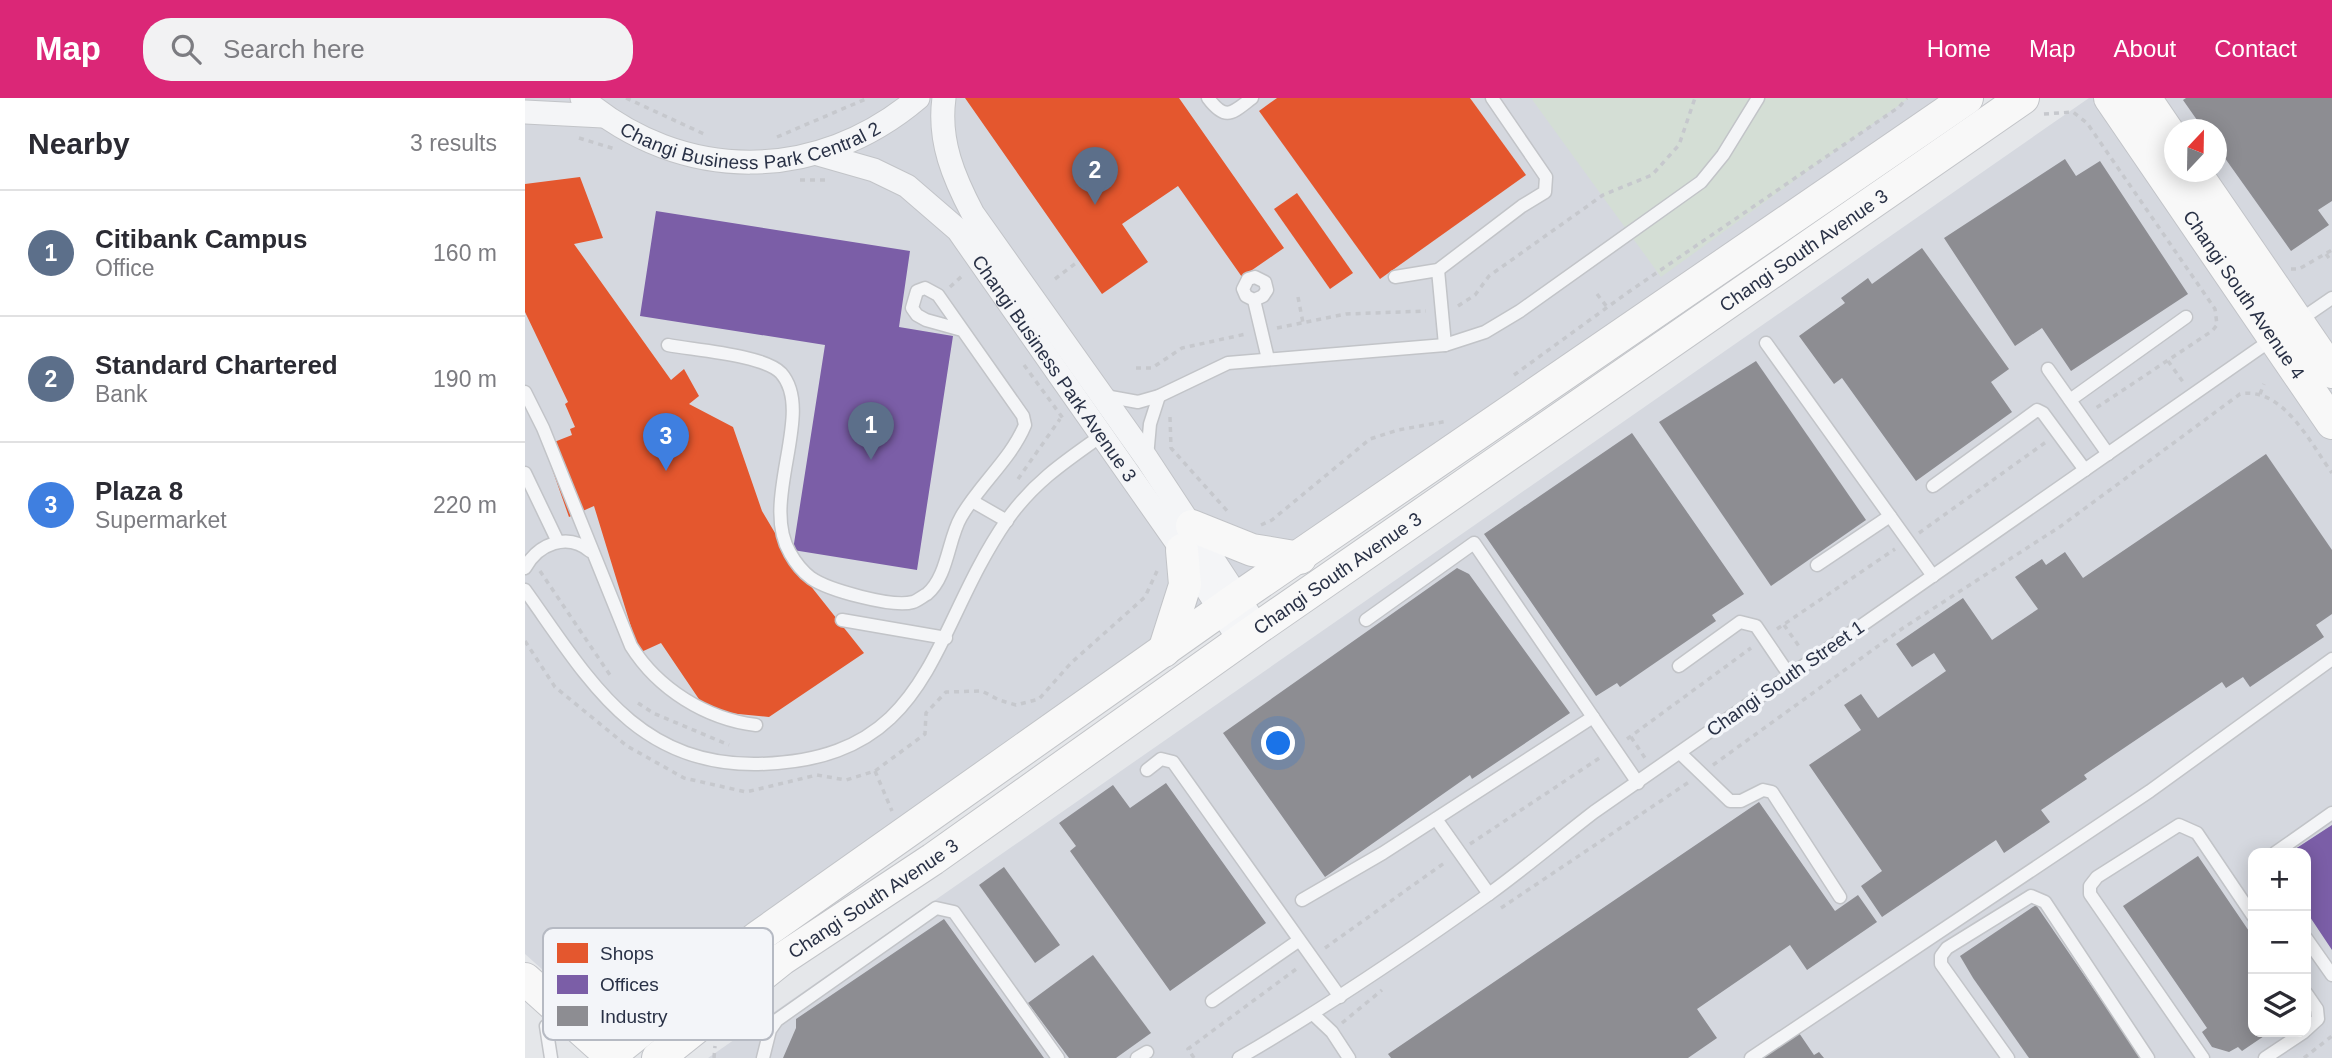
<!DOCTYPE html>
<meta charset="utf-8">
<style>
body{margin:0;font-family:Helvetica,sans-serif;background:#f2f2f3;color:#2b2b33}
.controls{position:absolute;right:21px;bottom:21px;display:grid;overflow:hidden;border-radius:14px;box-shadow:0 4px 18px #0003}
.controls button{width:63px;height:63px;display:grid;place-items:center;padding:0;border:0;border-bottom:2px solid #e1e1e2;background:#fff;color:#2b2b33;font:35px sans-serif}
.compass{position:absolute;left:1639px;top:21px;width:63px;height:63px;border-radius:50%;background:#fff;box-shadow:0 4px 18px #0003;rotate:22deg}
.you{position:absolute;left:754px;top:646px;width:24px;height:24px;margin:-18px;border:5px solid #fff;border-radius:50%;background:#1a73e8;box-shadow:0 0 0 10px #1a73e833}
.badge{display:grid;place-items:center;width:46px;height:46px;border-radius:50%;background:#db2777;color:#fff;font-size:23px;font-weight:700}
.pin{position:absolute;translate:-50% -58px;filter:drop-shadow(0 2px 4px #0008)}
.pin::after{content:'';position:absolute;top:37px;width:24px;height:21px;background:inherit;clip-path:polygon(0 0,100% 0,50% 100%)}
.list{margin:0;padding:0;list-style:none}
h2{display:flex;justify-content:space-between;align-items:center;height:91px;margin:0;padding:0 28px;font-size:30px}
h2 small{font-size:23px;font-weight:400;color:#7c7c81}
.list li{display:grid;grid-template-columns:46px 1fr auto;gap:21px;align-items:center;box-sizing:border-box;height:126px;padding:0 28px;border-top:2px solid #e1e1e2}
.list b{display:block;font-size:26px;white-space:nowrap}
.list p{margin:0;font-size:23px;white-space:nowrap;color:#7c7c81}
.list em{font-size:23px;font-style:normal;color:#7c7c81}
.icon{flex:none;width:38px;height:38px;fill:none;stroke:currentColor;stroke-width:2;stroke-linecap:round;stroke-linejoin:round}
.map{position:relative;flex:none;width:1807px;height:960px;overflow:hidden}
header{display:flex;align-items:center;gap:42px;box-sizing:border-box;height:98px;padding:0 35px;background:#db2777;color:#fff}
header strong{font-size:33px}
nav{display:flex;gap:38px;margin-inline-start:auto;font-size:24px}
.search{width:490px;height:63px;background:#f2f2f3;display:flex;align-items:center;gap:18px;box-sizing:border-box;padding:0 24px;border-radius:28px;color:#7c7c81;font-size:26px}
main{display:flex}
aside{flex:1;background:#fff}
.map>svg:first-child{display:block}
.built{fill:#d5d8df;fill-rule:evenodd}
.green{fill:#d4ded5}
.shops{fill:#e4572e}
.offices{fill:#7b5ea7}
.industry{fill:#8d8d92}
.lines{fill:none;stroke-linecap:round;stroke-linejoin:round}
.lane-casing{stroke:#c2c4c8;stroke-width:15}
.street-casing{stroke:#c2c4c8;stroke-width:25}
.secondary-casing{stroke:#c2c4c8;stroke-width:34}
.path{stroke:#c6c8cd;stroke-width:3.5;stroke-dasharray:5 5;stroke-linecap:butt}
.lane{stroke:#f4f5f7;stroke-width:12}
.street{stroke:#f4f5f7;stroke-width:23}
.secondary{stroke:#f8f8f8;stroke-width:32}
.labels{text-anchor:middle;stroke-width:7;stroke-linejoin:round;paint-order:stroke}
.street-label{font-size:19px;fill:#293146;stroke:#f3f5f9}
.key{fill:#f3f5f9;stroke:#b6bac3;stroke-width:2}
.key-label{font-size:19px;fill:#293146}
</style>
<header>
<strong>Map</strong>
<div class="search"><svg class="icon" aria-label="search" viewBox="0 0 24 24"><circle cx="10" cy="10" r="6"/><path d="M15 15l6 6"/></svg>Search here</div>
<nav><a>Home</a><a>Map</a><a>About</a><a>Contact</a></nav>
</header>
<main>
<aside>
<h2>Nearby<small>3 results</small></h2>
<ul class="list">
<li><span class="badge" style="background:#5c6f8a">1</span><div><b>Citibank Campus</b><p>Office</p></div><em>160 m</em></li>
<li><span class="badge" style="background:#5c6f8a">2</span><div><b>Standard Chartered</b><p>Bank</p></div><em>190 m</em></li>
<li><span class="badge" style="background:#3f7fe0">3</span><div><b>Plaza 8</b><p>Supermarket</p></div><em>220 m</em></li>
</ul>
</aside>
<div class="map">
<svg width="1807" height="960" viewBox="0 0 1807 960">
<rect width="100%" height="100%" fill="#e5e7ea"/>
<g class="built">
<path d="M 0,0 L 1418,0 L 84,931 L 0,856 Z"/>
<path d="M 1564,0 L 1807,0 L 1807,960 L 183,960 ZM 1650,32 L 1692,32 L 1692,74 L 1650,74 ZM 1728,755 L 1781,755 L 1781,934 L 1728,934 Z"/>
</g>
<path class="green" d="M 1006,0 L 1384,0 L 1136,179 Z"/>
<g class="shops">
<path d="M 440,0 L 654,0 L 759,150 L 717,179 L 653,88 L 597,126 L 623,164 L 577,196 Z"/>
<path d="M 752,0 L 945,0 L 1001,77 L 855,181 L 734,13 Z"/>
<path d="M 55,79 L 78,140 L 49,146 L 146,282 L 159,271 L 174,298 L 164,306 L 208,329 L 237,413 L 269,467 L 339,555 L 244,619 L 182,613 L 136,545 L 114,555 L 69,408 L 44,419 L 19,348 L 47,337 L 45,331 L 50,329 L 40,306 L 43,304 L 0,214 L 0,86 Z"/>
<path d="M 772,95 L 828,175 L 805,191 L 749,111 Z"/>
</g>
<g class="offices">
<path d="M 131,113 L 385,153 L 374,229 L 428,238 L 392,472 L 268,452 L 300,247 L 115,218 Z"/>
<path d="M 1807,727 L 1807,852 L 1781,813 L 1781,755 L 1764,755 Z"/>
</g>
<g class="industry">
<path d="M 1661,0 L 1807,0 L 1807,103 L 1793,112 L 1804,127 L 1766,153 L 1692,49 L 1692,32 L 1679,32 L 1658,2 Z"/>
<path d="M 1540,61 L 1551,78 L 1575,63 L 1663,196 L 1546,273 L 1517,230 L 1490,248 L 1419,140 Z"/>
<path d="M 1397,150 L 1484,271 L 1466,284 L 1487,314 L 1391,383 L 1317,280 L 1309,286 L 1274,238 L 1320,205 L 1316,200 L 1343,180 L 1347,186 Z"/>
<path d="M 1231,263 L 1341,422 L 1246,488 L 1134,324 Z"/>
<path d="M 1107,335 L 1219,496 L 1187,517 L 1191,523 L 1095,589 L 1092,585 L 1071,598 L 959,436 Z"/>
<path d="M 1741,356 L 1807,452 L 1807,516 L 1791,527 L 1799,539 L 1725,589 L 1718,579 L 1701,590 L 1697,584 L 1559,677 L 1562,681 L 1516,712 L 1525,724 L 1479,755 L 1471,742 L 1357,819 L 1336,788 L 1357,773 L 1284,667 L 1336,632 L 1319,607 L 1336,596 L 1353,620 L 1421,573 L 1409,555 L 1387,569 L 1371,546 L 1438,500 L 1467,542 L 1513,511 L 1490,479 L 1517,461 L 1521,467 L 1540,454 L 1558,480 Z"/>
<path d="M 932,470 L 944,476 L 1045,615 L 947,681 L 945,677 L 800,779 L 698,635 Z"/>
<path d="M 641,685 L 741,825 L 645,893 L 545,753 L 551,748 L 534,725 L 588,687 L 605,710 Z"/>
<path d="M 1234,704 L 1310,813 L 1333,797 L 1352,824 L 1282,872 L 1265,847 L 1172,911 L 1192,940 L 1163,960 L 866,960 L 863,956 Z"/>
<path d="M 1673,758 L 1728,839 L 1728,934 L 1745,934 L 1717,953 L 1713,949 L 1704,954 L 1687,949 L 1677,934 L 1682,930 L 1598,808 Z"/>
<path d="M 479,769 L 535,847 L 510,865 L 454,787 Z"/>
<path d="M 1511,807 L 1616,960 L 1504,960 L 1448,880 L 1435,858 Z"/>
<path d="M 419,821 L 519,960 L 258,960 L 271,930 L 271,921 Z"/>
<path d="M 568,857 L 626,935 L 591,960 L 544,960 L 503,905 Z"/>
<path d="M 1272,932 L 1289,957 L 1294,954 L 1299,960 L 1232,960 Z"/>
</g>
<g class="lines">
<defs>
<g id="lane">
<path d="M 683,0 C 701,24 707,15 727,0"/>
<path d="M 913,172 L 920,247"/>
<path d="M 870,179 L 913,172 L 997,108 L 1020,94 L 1021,79 L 967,0"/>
<path d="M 729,202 L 738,198 L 742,192 L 740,184 L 730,179 L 723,181 L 718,191 L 721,198 L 729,202 L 743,261"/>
<path d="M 1772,224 L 1807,200"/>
<path d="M 1241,245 L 1408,478"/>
<path d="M 143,247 C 169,252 239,257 256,275 C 291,314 234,403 265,455 C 270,464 278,474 286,480 C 303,492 368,510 388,504 C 392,503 398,498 402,496 C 423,478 423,441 436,419 C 454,387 486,361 500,327 L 498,318 L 413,197 L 400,190 L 392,193 L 387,210 L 392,217 L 401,222 L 437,232"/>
<path d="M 1523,271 L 1583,356"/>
<path d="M 0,294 L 18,330 L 106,548 C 133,591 181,621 231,627"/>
<path d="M 580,298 L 613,304 L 634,298 L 703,265 L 920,247 L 960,234 L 995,213 L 1176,84 L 1198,57 L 1233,0"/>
<path d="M 1545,302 L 1661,219"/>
<path d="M 622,359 L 625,326 L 634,298"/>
<path d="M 0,375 L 33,444"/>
<path d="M 1408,388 L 1512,312 L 1518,315 L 1560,372"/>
<path d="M 447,403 L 482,423"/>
<path d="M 1292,467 L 1365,418"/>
<path d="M 0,470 C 13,446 42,434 65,453"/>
<path d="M 0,492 C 63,580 110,668 233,666 C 409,662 403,536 482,422 C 508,385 539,364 576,338"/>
<path d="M 317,522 L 421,540"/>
<path d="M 841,522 L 949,445 L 1113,685"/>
<path d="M 1154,568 L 1215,524 L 1231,528 L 1265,578"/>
<path d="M 1155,655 L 1205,703 L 1216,703 L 1238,692 L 1247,694 L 1315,799"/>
<path d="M 622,672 L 636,661 L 648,664 L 815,899"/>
<path d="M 911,721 L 964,796"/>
<path d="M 1750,755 L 1807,715"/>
<path d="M 777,802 L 858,755 L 1068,619"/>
<path d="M 1781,840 L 1807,877"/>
<path d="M 1781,895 L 1792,911 L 1793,921 L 1781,932"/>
<path d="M 687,903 L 773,843"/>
<path d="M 789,917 L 807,934 L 824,960"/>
<path d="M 21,928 L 26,960"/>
<path d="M 238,960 L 245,932 L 252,922 L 411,810 L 429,814 L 533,960"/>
<path d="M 612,960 L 622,954"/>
<path d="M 714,960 C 800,910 883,854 964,796 C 1000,770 1034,741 1069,714 L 1749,240"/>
<path d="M 1226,960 L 1625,693 L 1807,561"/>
<path d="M 1483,960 L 1416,866 L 1416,858 L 1422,850 L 1506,798 L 1520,804 L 1623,960"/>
<path d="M 1678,960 L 1565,796 L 1565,788 L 1572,779 L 1654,727 L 1672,735 L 1728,818"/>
<path d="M 1740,960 L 1779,934"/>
</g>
<g id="street">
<path id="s1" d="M 57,0 C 157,86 293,85 393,0"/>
<path d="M 419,0 C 413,43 429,80 448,116 L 622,361 L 733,530"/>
<path d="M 0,14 L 78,18"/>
<path id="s2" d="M 293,56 L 349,72 L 382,88 L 433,132 L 657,452 L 715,543"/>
</g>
<g id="secondary">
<path id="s3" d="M 1585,0 L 1807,325"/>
<path d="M 1620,0 L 1650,44"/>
<path d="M 1670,74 L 1807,274"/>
<path d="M 667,428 L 727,452 L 775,460"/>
<path d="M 639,553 L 660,487 L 657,452"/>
<path d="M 0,881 L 88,960"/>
<path d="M 82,960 L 233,839 L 714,499 L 1442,0"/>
<path id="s4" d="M 133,960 L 257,861 L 408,761 L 733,530 L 1498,0"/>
</g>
</defs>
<use href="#lane" class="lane-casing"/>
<use href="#street" class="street-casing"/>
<use href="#secondary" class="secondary-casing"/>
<g class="path">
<path d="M 101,0 L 179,36"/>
<path d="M 1519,16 L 1548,14 L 1562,25 L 1690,211 L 1692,227 L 1687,233 L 1568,312"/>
<path d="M 252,39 L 343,0"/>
<path d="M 54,40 L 90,51"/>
<path d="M 275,82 L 303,82"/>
<path d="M 1801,156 L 1807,164"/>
<path d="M 1766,171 L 1774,171 L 1807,152"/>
<path d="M 530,181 L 551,165"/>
<path d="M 425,189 L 437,178"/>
<path d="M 1072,196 L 1082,209"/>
<path d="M 773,199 L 778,225"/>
<path d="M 933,208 L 950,197 L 964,178 L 1078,97 L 1127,77 L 1154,47 L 1170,0"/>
<path d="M 752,230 L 821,216 L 901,213"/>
<path d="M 1643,263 L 1658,284"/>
<path d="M 499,267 L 540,323"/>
<path d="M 611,270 L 627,270 L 657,250 L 721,236"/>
<path d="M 989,277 L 1102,195 L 1374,9 L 1382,0"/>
<path d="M 1735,296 L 1739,286"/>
<path d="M 645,319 L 646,350 L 704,415"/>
<path d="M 493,381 L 535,321"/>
<path d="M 736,427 L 747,422 L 845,341 L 873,332 L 923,323"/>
<path d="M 1394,435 L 1521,344"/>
<path d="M 15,473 L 87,580"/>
<path d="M 1259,527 L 1276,551"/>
<path d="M 1252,531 L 1370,451"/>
<path d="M 0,543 L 30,589 L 102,648 L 159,680 L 221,694 L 292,677 L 321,682 L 350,673 L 400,636 L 401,615 L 421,594 L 457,593 L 474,602 L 491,607 L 514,601 L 546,565 L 620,499 L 632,473"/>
<path d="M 113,605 L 128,615 L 204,647"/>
<path d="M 1106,639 L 1120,660"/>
<path d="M 1102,641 L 1226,550"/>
<path d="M 1188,667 L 1378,530 L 1536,428 L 1715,296 C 1758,288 1786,346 1807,375"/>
<path d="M 350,673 L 367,713"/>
<path d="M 945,746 L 1076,659"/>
<path d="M 976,810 L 1164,684"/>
<path d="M 800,850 L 922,763"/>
<path d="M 86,915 L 100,902 L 159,863"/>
<path d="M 817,925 L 857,892"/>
<path d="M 189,960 L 190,948"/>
<path d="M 669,960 L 663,951 L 774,869"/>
<path d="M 1779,960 L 1807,938"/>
</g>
<use href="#lane" class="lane"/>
<use href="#street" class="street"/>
<use href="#secondary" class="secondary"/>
</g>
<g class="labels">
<g class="street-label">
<text dy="7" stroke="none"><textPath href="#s1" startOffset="184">Changi Business Park Central 2</textPath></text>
<text dy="7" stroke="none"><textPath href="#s4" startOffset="1402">Changi South Avenue 3</textPath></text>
<text dy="7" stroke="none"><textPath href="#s3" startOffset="238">Changi South Avenue 4</textPath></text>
<text dy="7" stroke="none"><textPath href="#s2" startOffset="331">Changi Business Park Avenue 3</textPath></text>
<text dy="7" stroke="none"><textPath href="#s4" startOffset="835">Changi South Avenue 3</textPath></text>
<text transform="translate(1260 580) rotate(-35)" y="7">Changi South Street 1</text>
<text dy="7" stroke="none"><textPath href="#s4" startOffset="268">Changi South Avenue 3</textPath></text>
</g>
</g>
<rect x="18" y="830" width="230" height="112" rx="10" class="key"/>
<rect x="32" y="845" width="31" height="20" fill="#e4572e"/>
<rect x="32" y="877" width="31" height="19" fill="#7b5ea7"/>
<rect x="32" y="908" width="31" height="20" fill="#8d8d92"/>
<g class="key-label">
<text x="75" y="862">Shops</text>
<text x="75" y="893">Offices</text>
<text x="75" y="925">Industry</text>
</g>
</svg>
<div class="controls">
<button>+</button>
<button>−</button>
<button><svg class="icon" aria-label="layers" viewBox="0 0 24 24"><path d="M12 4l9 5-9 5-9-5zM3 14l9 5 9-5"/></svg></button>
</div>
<svg class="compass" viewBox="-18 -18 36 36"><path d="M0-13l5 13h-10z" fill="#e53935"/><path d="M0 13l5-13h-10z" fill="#7c7c81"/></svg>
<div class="you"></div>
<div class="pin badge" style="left:346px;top:362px;background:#5c6f8a">1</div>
<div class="pin badge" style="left:570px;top:107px;background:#5c6f8a">2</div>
<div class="pin badge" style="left:141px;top:373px;background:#3f7fe0">3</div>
</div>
</main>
